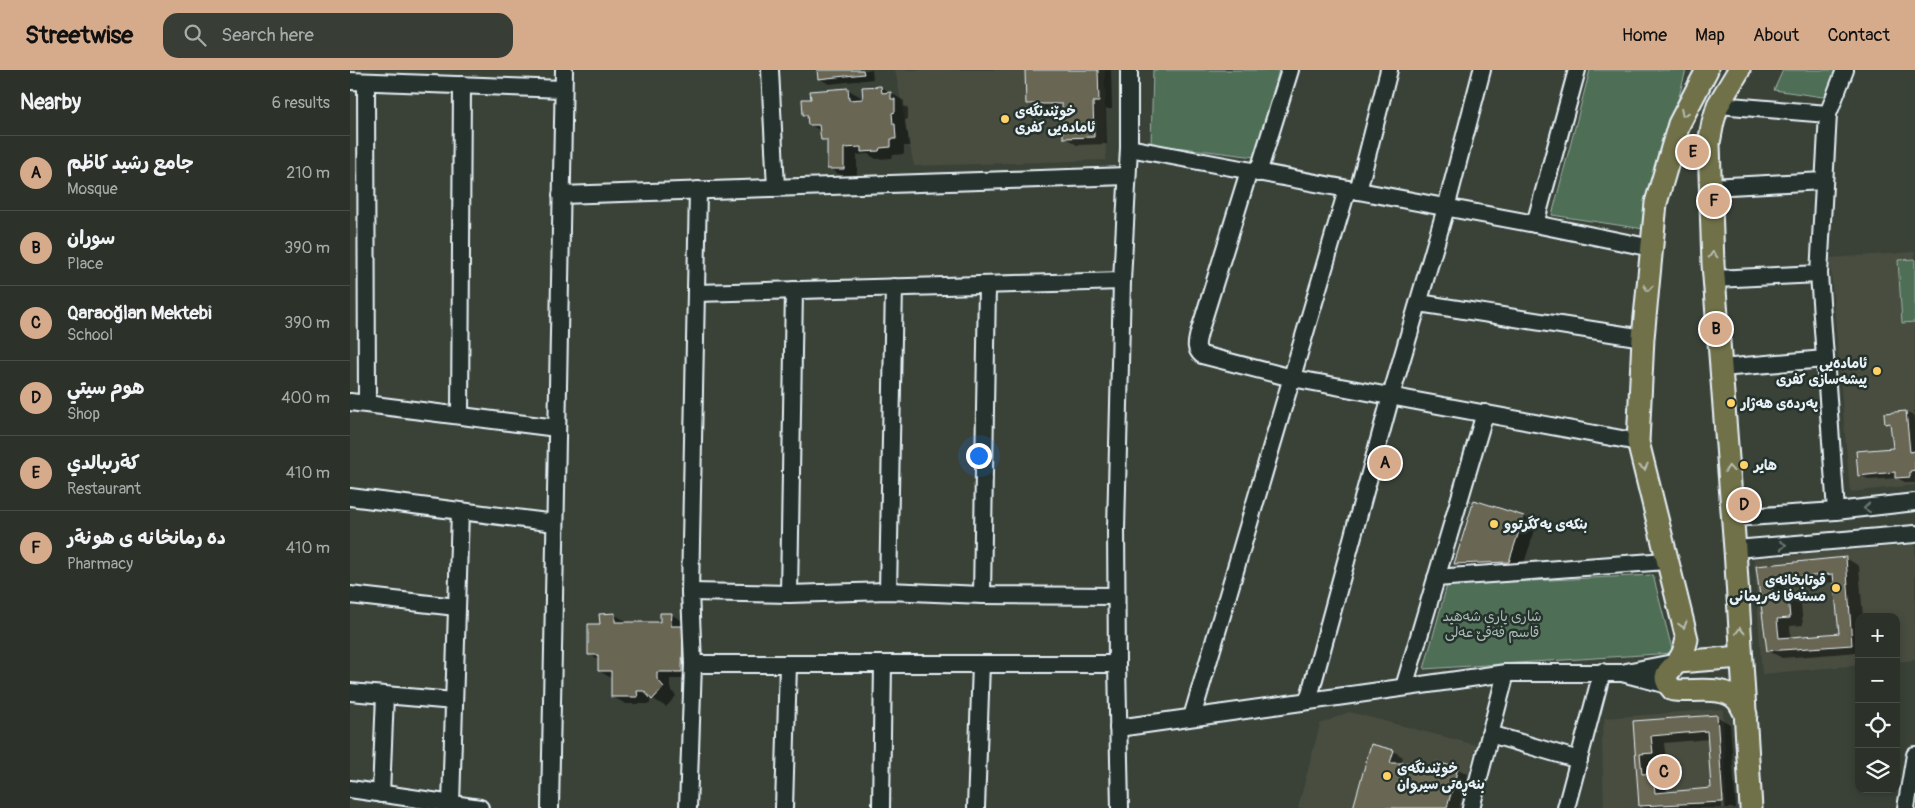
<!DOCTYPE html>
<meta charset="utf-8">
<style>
body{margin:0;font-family:Pangolin,"Playpen Sans Arabic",sans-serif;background:#383e36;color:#f1f3f6}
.controls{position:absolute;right:15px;bottom:15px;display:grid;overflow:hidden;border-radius:10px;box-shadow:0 2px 8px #0003}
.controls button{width:45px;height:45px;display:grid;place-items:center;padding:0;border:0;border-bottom:1px solid #484d47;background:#2c322a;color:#f1f3f6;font:25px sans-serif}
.you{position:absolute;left:628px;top:385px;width:18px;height:18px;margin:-12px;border:4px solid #fff;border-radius:50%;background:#1a73e8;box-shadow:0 0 0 8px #1a73e833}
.badge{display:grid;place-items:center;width:32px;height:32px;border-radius:50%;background:#d6ab8b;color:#111;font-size:16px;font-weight:700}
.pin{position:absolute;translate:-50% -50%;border:2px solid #fff;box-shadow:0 1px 5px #0006}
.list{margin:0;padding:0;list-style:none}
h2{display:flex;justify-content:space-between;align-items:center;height:65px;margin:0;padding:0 20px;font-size:21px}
h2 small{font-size:16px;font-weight:400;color:#a6aaa8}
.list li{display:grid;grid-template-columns:32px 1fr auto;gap:15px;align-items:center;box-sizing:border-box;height:75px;padding:0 20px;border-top:1px solid #484d47}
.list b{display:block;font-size:19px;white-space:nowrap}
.list p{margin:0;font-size:16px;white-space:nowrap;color:#a6aaa8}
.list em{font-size:16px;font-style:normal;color:#a6aaa8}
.icon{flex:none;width:28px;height:28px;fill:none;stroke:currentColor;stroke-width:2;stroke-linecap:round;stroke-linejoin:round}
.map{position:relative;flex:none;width:1565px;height:738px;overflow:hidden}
header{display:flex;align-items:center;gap:30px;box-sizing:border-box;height:70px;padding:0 25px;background:#d6ab8b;color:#111}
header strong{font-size:24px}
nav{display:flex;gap:28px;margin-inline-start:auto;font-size:18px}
.search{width:350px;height:45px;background:#383e36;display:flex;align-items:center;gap:12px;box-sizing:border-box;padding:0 18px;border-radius:15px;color:#a6aaa8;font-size:19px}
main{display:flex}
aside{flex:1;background:#2c322a}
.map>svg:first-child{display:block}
.built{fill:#484d40}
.green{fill:#506e57;stroke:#9cb0a8}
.shadow{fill:#0007;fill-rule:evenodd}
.building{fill:#696652;stroke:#e8f1f8;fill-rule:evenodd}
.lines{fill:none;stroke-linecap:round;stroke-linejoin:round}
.minor-casing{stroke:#e8f1f8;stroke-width:20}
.major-casing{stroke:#e8f1f8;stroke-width:25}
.minor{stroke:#26332d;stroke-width:16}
.major{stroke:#6f714a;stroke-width:21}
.oneway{stroke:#b8beb2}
.oneway2{stroke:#6a7674}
.poi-dot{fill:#ffd166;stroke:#26332d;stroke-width:2}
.labels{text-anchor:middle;stroke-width:5;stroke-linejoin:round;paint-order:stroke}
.poi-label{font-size:14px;font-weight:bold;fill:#e8f1f8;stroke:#26332d;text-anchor:start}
.park-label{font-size:14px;fill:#abbdb8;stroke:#26332d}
</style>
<header>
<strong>Streetwise</strong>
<div class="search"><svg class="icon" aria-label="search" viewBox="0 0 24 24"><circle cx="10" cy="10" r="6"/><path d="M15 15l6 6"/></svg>Search here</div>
<nav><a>Home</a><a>Map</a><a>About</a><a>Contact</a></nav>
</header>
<main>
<aside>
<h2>Nearby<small>6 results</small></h2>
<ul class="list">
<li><span class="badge">A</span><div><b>جامع رشيد كاظم</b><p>Mosque</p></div><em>210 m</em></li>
<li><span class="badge">B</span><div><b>سوران</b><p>Place</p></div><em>390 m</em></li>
<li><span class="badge">C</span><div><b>Qaraoğlan Mektebi</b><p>School</p></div><em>390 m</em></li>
<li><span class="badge">D</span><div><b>هوم سيتي</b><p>Shop</p></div><em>400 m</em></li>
<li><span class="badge">E</span><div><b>كةرىبالدي</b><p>Restaurant</p></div><em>410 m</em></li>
<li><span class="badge">F</span><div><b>ده رمانخانه ى هونةر</b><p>Pharmacy</p></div><em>410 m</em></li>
</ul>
</aside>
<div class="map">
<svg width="1565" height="738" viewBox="0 0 1565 738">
<rect width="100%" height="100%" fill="#3a4238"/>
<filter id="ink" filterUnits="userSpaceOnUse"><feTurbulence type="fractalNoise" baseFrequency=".02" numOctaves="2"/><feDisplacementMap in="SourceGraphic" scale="10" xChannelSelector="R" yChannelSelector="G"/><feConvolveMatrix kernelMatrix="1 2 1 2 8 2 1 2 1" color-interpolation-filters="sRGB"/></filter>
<g filter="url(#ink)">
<g class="built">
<path d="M 545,0 L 755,0 L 756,90 L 564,96 Z"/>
<path d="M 1565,182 L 1565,415 L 1500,422 L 1480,188 Z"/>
<path d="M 1565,475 L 1565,590 L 1546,592 L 1546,547 L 1509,547 L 1509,595 L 1412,604 L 1404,489 Z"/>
<path d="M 1373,639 L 1377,738 L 1254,738 L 1252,666 L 1255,648 Z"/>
<path d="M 999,642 L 1126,675 L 1109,738 L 948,738 L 970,654 Z"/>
</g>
<g class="green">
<path d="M 803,0 L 929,0 L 905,87 L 801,74 Z"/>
<path d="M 1240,0 L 1336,0 L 1294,159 L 1202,145 Z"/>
<path d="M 1433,0 L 1489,0 L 1480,28 L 1424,20 Z"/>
<path d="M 1565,189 L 1565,252 L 1552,253 L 1548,190 Z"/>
<path d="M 1303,505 L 1323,583 L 1074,599 L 1097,515 Z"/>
</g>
<g class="shadow">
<path d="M 468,0 L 522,0 L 523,9 L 479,14 L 469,8 Z"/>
<path d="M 676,0 L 761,0 L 762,39 L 756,39 L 757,74 L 727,75 L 714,67 L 713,41 L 690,41 L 677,34 Z"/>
<path d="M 531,17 L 554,31 L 554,36 L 558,38 L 558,49 L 555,50 L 556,61 L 558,63 L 559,76 L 554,76 L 554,84 L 543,85 L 542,88 L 526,89 L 518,84 L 507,85 L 507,105 L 492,106 L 478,98 L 478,73 L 472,69 L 471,61 L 459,54 L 458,47 L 454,44 L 462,30 L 497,19 L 511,27 L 511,30 L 514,30 Z"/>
<path d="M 1564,341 L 1565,341 L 1565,413 L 1557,413 L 1547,408 L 1520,410 L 1510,405 L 1544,379 L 1542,356 L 1536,353 L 1556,342 L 1565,347 Z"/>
<path d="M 1125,431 L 1174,447 L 1187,454 L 1172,499 L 1119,500 L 1106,493 Z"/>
<path d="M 1496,488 L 1509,496 L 1513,547 L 1509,547 L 1509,582 L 1432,588 L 1419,581 L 1408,497 ZM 1485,512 L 1490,564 L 1441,568 L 1440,556 L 1453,555 L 1451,534 L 1435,527 L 1434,517 Z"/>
<path d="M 321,544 L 334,552 L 345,609 L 320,609 L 320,618 L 326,626 L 316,637 L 302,628 L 300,628 L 300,634 L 276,634 L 263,627 L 263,609 L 249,601 L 249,590 L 239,584 L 251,556 L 265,545 L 278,552 L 311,554 Z"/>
<path d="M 1366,646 L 1380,654 L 1386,738 L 1373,738 L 1375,738 L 1374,725 L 1372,725 L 1372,738 L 1294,738 L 1290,736 L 1284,652 ZM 1359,669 L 1363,719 L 1317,723 L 1316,712 L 1304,705 L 1303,691 L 1316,690 L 1314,673 Z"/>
<path d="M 1043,681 L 1053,687 L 1051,694 L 1071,698 L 1084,706 L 1088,693 L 1108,699 L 1118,704 L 1109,738 L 1005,738 Z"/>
</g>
<g class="building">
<path d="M 467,0 L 513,0 L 514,4 L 468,9 Z"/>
<path d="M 675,0 L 748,0 L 749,32 L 743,32 L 744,67 L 713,68 L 712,34 L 676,34 Z"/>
<path d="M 531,16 L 532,23 L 541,22 L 541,29 L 545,29 L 545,42 L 542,43 L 543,54 L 545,54 L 546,69 L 541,69 L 541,77 L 530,78 L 529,81 L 511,82 L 511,77 L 494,78 L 494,99 L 477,99 L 477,70 L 471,70 L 469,55 L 458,55 L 457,45 L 453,45 L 452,29 L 461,29 L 460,21 L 498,18 L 499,30 L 513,29 L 512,17 Z"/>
<path d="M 1556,341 L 1560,382 L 1565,381 L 1565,400 L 1560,401 L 1560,407 L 1545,408 L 1545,402 L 1508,406 L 1506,381 L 1543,378 L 1540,353 L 1535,354 L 1534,343 Z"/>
<path d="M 1124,430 L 1174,446 L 1159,492 L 1104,494 Z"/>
<path d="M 1496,487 L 1502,575 L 1417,581 L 1406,496 ZM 1483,504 L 1489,563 L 1429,568 L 1427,549 L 1440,548 L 1438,526 L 1423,527 L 1422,510 Z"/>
<path d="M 265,543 L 265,552 L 310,552 L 310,543 L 322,543 L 321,556 L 333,556 L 332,602 L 307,602 L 307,609 L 314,617 L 302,630 L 294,621 L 287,621 L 288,627 L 261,627 L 261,601 L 248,601 L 248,585 L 238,585 L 238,554 L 250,554 L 249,544 Z"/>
<path d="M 1367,645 L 1373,732 L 1289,736 L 1283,651 ZM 1357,661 L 1361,718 L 1305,723 L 1303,703 L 1292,704 L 1290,684 L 1303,683 L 1301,666 Z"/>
<path d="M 1021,674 L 1044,680 L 1040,693 L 1061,693 L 1072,697 L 1083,706 L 1087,692 L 1108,698 L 1097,738 L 1003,738 Z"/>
</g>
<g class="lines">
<defs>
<g id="minor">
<path d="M 420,0 L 426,118"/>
<path d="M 1227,0 L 1185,154 L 1302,178"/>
<path d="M 0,11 L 213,19"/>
<path d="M 16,12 L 17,334"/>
<path d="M 1368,35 L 1478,44"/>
<path d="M 779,78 L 1185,154"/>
<path d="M 899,101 L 849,263 C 847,272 844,278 852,285 L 942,308 L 1288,372"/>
<path d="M 908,103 L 940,0"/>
<path d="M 1360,117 L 1474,111"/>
<path d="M 1008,121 L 1039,0"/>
<path d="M 211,125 L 777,106"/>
<path d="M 1365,209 L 1469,204"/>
<path d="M 346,223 L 772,211"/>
<path d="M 1069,233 L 1293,268"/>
<path d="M 1371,298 L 1475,289"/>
<path d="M 0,332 L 207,358"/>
<path d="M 110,345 L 112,15"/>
<path d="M 0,427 L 205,453"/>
<path d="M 1486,441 L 1469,204 L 1478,44 L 1495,0"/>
<path d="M 1383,448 L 1486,441 L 1565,432"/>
<path d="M 1385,479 L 1565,464"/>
<path d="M 1086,508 L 1316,491"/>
<path d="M 538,521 L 544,217"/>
<path d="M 340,522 L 439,524 L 538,521 L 632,525 L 766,526"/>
<path d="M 439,524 L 444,220"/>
<path d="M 0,525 L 106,537"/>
<path d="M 632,525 L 637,215"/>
<path d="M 343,594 L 767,594"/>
<path d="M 1276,602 L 1328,592"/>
<path d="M 1054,617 L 1135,343"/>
<path d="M 0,622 L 104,631"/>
<path d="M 958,631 L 1041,326 L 1096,138 L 1132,0"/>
<path d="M 842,647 L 997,120"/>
<path d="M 768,658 L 1156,603 L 1272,603 L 1318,615"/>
<path d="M 1140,664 L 1229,690"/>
<path d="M 0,719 L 130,738"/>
<path d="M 31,724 L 35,625"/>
<path d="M 101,734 L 110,441"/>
<path d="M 200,738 L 214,0"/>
<path d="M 338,738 L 343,594 L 340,522 L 348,120"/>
<path d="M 434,738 L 438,594"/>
<path d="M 531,738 L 533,594"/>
<path d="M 626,738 L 631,594"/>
<path d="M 770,738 L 767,594 L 766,459 L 772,211 L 779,78 L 779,0"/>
<path d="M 1121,738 L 1156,603"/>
<path d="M 1216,738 L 1252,602"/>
<path d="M 1556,738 L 1565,685"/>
</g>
<g id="major">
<path d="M 1357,0 L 1329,54 L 1306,133 L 1293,268 L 1288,372 L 1337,569 C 1335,577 1334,584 1328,591 C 1319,603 1309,605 1323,620 C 1342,623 1374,614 1388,631 C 1391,635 1393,640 1396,645"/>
<path d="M 1389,0 L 1368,35 L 1363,52 L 1359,73 L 1363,194 L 1385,479 L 1401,738"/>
<path d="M 1328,592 L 1391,587"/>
</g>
</defs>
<use href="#minor" class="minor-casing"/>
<use href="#major" class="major-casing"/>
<use href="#minor" class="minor"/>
<use href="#major" class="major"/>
</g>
<defs><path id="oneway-chevron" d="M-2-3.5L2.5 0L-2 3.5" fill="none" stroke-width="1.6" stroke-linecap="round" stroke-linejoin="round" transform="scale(1.25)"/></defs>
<g class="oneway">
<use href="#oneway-chevron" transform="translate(1334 43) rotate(116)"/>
<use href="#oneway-chevron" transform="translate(1363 185) rotate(-92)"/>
<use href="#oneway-chevron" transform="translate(1298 218) rotate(96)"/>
<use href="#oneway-chevron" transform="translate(1294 397) rotate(77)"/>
<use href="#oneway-chevron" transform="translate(1379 399) rotate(-94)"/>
<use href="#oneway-chevron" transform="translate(1333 555) rotate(75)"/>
<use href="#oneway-chevron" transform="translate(1390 561) rotate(-93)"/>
</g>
<g class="oneway2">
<use href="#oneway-chevron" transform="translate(1517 438) rotate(174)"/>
<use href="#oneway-chevron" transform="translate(1433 475) rotate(-5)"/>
</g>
</g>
<g class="poi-dot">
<circle cx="655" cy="49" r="5"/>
<circle cx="1527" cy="301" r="5"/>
<circle cx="1381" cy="333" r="5"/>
<circle cx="1394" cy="395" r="5"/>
<circle cx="1144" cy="454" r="5"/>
<circle cx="1486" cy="518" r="5"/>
<circle cx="1037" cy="706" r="5"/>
</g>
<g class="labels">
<g class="poi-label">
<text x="665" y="46">خوێندنگەی<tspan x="665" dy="16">ئامادەیی کفری</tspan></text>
<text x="1517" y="298" text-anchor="end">ئامادەیی<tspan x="1517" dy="16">پیشەسازی کفری</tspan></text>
<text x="1391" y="338">پەردەى ھەژار</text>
<text x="1404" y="400">هاير</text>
<text x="1154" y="459">بنکەی یەکگرتوو</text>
<text x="1476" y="515" text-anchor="end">قوتابخانەی<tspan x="1476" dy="16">مستەفا نەریمانی</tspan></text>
<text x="1047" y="703">خوێندنگەی<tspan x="1047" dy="16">بنەڕەتی سیروان</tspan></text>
</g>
<g class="park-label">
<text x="1142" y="551">شاری یاری شەهید<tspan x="1142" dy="16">قاسم فەقێ عەلی</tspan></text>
</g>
</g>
</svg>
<div class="controls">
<button>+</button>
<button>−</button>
<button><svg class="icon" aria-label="locate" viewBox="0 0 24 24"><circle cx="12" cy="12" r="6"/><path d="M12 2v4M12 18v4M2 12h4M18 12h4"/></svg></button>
<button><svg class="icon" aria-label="layers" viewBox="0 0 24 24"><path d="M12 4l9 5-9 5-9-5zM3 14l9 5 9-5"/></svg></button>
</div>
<div class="you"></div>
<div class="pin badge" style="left:1035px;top:393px">A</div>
<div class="pin badge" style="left:1366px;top:259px">B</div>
<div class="pin badge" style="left:1314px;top:702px">C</div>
<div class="pin badge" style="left:1394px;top:435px">D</div>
<div class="pin badge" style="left:1343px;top:82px">E</div>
<div class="pin badge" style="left:1364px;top:131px">F</div>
</div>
</main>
